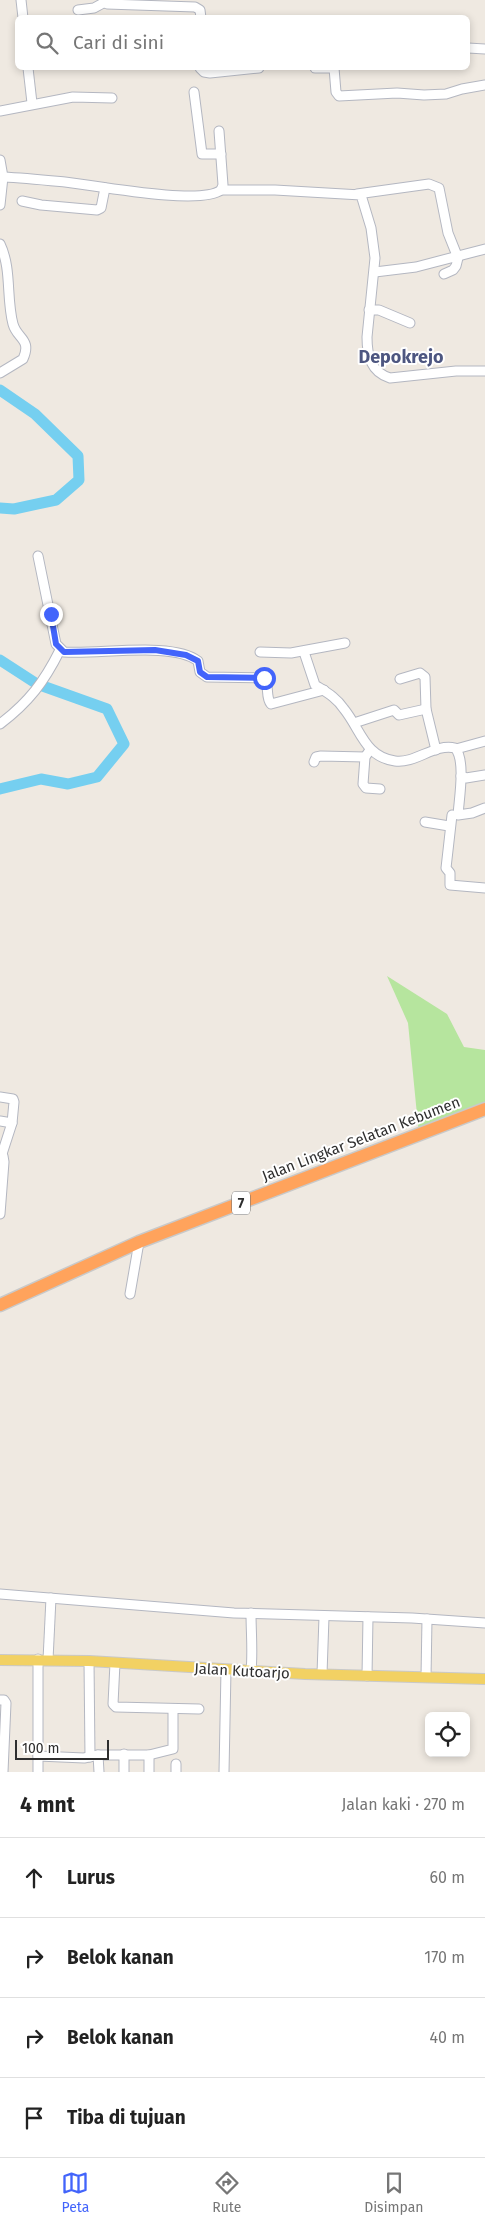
<!DOCTYPE html>
<html lang="id">
<meta charset="utf-8">
<style>
body{margin:0;font-family:"Fira Sans",sans-serif;background:#f2f2f2;color:#222}
.controls{position:absolute;right:15px;bottom:15px;display:grid;overflow:hidden;border-radius:8px;box-shadow:0 2px 8px #0003}
.controls button{width:45px;height:45px;display:grid;place-items:center;padding:0;border:0;border-bottom:1px solid #e0e0e0;background:#fff;color:#222;font:25px sans-serif}
.scale{position:absolute;left:15px;bottom:12px;width:94px;box-sizing:border-box;padding-left:5px;border:2px solid #2e2e2e;border-top:0;font-size:14px;line-height:18px;white-space:nowrap;color:#2e2e2e;-webkit-text-stroke:4px #fff;paint-order:stroke}
.stop{position:absolute;width:15px;height:15px;margin:-11px;border:4px solid #4264fb;border-radius:50%;background:#fff}
.stop.end{background:#4264fb;border-color:#fff;box-shadow:0 1px 5px #0008}
.list{margin:0;padding:0;list-style:none}
h2{display:flex;justify-content:space-between;align-items:center;height:65px;margin:0;padding:0 20px;font-size:21px}
h2 small{font-size:16px;font-weight:400;color:#767676}
.list li{display:grid;grid-template-columns:32px 1fr auto;gap:15px;align-items:center;box-sizing:border-box;height:80px;padding:0 20px;border-top:1px solid #e0e0e0}
.list b{display:block;font-size:19px;white-space:nowrap}
.list em{font-size:16px;font-style:normal;color:#767676}
.icon{flex:none;width:28px;height:28px;fill:none;stroke:currentColor;stroke-width:2;stroke-linecap:round;stroke-linejoin:round}
.map{position:relative;flex:none;width:485px;height:1772px;overflow:hidden}
.search{position:absolute;background:#fff;box-shadow:0 2px 8px #0003;left:15px;right:15px;top:15px;height:55px;display:flex;align-items:center;gap:12px;box-sizing:border-box;padding:0 18px;border-radius:8px;color:#767676;font-size:19px}
.sheet{height:385px;background:#fff}
nav{display:flex;justify-content:space-around;align-items:center;box-sizing:border-box;height:70px;border-top:1px solid #e0e0e0;background:#fff;font-size:14px;color:#767676}
nav a{display:grid;justify-items:center;gap:2px}
nav .on{color:#4264fb}
.map>svg:first-child{display:block}
.green{fill:#b6e59e}
.lines{fill:none;stroke-linecap:round;stroke-linejoin:round}
.river{stroke:#75cff0;stroke-width:11}
.minor-casing{stroke:#b4b7c1;stroke-width:11}
.major-casing{stroke:#c9c9c9;stroke-width:12}
.highway-casing{stroke:#c9c9c9;stroke-width:15}
.minor{stroke:#fff;stroke-width:9}
.major{stroke:#f2d163;stroke-width:10}
.highway{stroke:#ffa35c;stroke-width:12}
.route{stroke:#4264fb;stroke-width:6}
.labels{text-anchor:middle;stroke-width:4;stroke-linejoin:round;paint-order:stroke}
.shield{fill:#fff;stroke:#6d6d6d;stroke-width:1}
.shield-label{font-size:14px;font-weight:bold;fill:#2e2e2e}
.street-label{font-size:15px;fill:#2e2e2e;stroke:#fff}
.quarter-label{font-size:18px;font-weight:bold;fill:#4d5680;stroke:#fff}
</style>
<div class="map">
<svg width="485" height="1772" viewBox="0 0 485 1772">
<rect width="100%" height="100%" fill="#efe9e1"/>
<path class="green" d="M 387,976 L 447,1014 L 464,1047 L 485,1050 L 485,1111 L 419,1135 L 408,1023 Z"/>
<g class="lines">
<g class="river">
<path d="M 0,390 L 35,414 L 78,456 L 79,480 L 56,500 L 14,509 L 0,508"/>
<path d="M 0,660 L 37,684 L 107,709 L 124,744 L 97,777 L 68,784 L 41,779 L 0,789"/>
</g>
<defs>
<g id="minor">
<path d="M 21,0 L 23,18"/>
<path d="M 104,0 L 107,4 L 195,7 L 200,10 L 201,18"/>
<path d="M 78,10 L 94,8 L 105,2"/>
<path d="M 468,48 L 485,49"/>
<path d="M 28,68 L 32,103"/>
<path d="M 200,68 L 204,72 L 210,73 L 259,68"/>
<path d="M 315,68 L 331,68"/>
<path d="M 334,68 L 336,92 L 339,96 L 397,93 L 424,95 L 446,94 L 462,89 L 485,85"/>
<path d="M 194,92 L 202,154 L 221,154"/>
<path d="M 0,111 L 73,97 L 112,98"/>
<path d="M 0,160 L 3,177 L 0,205"/>
<path d="M 3,177 C 24,178 44,180 65,182 C 93,185 201,206 221,190 L 223,185 L 219,131"/>
<path d="M 221,190 L 275,190 L 361,195 L 371,228 L 375,258 L 367,337 C 367,356 371,372 390,378 L 456,371 L 485,371"/>
<path d="M 357,194 L 429,184 L 439,188 L 448,233 L 458,258 L 456,266 L 453,270 L 444,274"/>
<path d="M 22,201 L 41,205 L 97,210 L 101,208 L 105,188"/>
<path d="M 0,244 C 12,269 6,298 13,324 C 17,339 32,339 23,359 L 0,373"/>
<path d="M 375,272 L 416,267 L 485,249"/>
<path d="M 369,310 L 379,310 L 410,323"/>
<path d="M 38,556 L 56,644 L 64,652 C 97,655 173,641 198,661 L 200,672 L 207,677 L 264,678 C 270,686 265,697 271,704 L 324,690"/>
<path d="M 260,652 L 291,653 L 345,643"/>
<path d="M 304,652 L 315,685 C 326,692 336,697 344,709 C 361,730 365,757 395,761 C 415,764 435,743 455,748 C 466,760 459,799 458,815 L 472,813 L 485,808"/>
<path d="M 400,679 L 420,673 L 425,677 L 426,709 L 436,750"/>
<path d="M 354,723 L 394,710 L 399,715 L 426,709"/>
<path d="M 0,724 C 29,702 44,682 60,650"/>
<path d="M 456,749 L 485,741"/>
<path d="M 370,750 L 365,757 L 363,784 L 366,788 L 380,789"/>
<path d="M 314,762 L 316,757 L 321,756 L 365,757"/>
<path d="M 461,776 L 466,778 L 485,775"/>
<path d="M 452,815 L 446,868 L 450,873 L 450,885 L 485,888"/>
<path d="M 425,822 L 449,826"/>
<path d="M 0,1097 L 13,1099 L 14,1102 L 12,1123 L 0,1160"/>
<path d="M 0,1121 L 12,1123"/>
<path d="M 0,1214 L 4,1162 L 3,1156"/>
<path d="M 130,1294 L 139,1242"/>
<path d="M 0,1594 L 234,1613 L 412,1618 L 485,1623"/>
<path d="M 251,1613 C 251,1633 253,1652 251,1671"/>
<path d="M 48,1660 L 51,1598"/>
<path d="M 89,1661 L 90,1757"/>
<path d="M 115,1663 L 113,1704 L 116,1707 L 199,1709"/>
<path d="M 322,1674 L 324,1617"/>
<path d="M 367,1676 L 368,1617"/>
<path d="M 426,1677 L 427,1619"/>
<path d="M 0,1700 L 4,1700 L 6,1703 L 3,1772"/>
<path d="M 98,1755 L 99,1772"/>
<path d="M 149,1755 L 149,1772"/>
<path d="M 38,1756 L 38,1659"/>
<path d="M 176,1764 L 176,1772"/>
<path d="M 38,1772 L 38,1756 L 84,1758 L 98,1755 L 149,1755 L 173,1749 L 173,1709"/>
<path d="M 124,1772 L 124,1754"/>
<path d="M 224,1772 L 226,1670"/>
</g>
<path id="major" d="M 0,1660 L 89,1661 L 305,1674 L 485,1679"/>
<path id="highway" d="M 0,1305 L 139,1242 L 485,1109"/>
</defs>
<use href="#minor" class="minor-casing"/>
<use href="#major" class="major-casing"/>
<use href="#highway" class="highway-casing"/>
<use href="#minor" class="minor"/>
<use href="#major" class="major"/>
<use href="#highway" class="highway"/>
</g>
<g class="lines">
<path class="route" d="M 51,614 L 56,644 L 64,652 L 155,650 L 186,655 L 198,661 L 200,672 L 207,677 L 264,678"/>
</g>
<g class="labels">
<rect class="shield" x="232" y="1191.5" width="18" height="23" rx="4"/>
<g class="shield-label">
<text x="241" y="1208">7</text>
</g>
<g class="street-label">
<text transform="translate(361 1139) rotate(-21)" y="5">Jalan Lingkar Selatan Kebumen</text>
<text transform="translate(242 1671) rotate(3)" y="5">Jalan Kutoarjo</text>
</g>
<g class="quarter-label">
<text x="401" y="363">Depokrejo</text>
</g>
</g>
</svg>
<div class="controls">
<button><svg class="icon" aria-label="locate" viewBox="0 0 24 24"><circle cx="12" cy="12" r="6"/><path d="M12 2v4M12 18v4M2 12h4M18 12h4"/></svg></button>
</div>
<div class="scale">100 m</div>
<div class="stop" style="left:264px;top:678px"></div>
<div class="stop end" style="left:51px;top:614px"></div>
<div class="search"><svg class="icon" aria-label="search" viewBox="0 0 24 24"><circle cx="10" cy="10" r="6"/><path d="M15 15l6 6"/></svg>Cari di sini</div>
</div>
<section class="sheet">
<h2>4 mnt<small>Jalan kaki · 270 m</small></h2>
<ul class="list">
<li><svg class="icon" aria-label="ahead" viewBox="0 0 24 24"><path d="M12 20V5M6 11l6-6 6 6"/></svg><div><b>Lurus</b></div><em>60 m</em></li>
<li><svg class="icon" aria-label="right" viewBox="0 0 24 24"><path d="M7 20v-9h11M14 6l5 5-5 5"/></svg><div><b>Belok kanan</b></div><em>170 m</em></li>
<li><svg class="icon" aria-label="right" viewBox="0 0 24 24"><path d="M7 20v-9h11M14 6l5 5-5 5"/></svg><div><b>Belok kanan</b></div><em>40 m</em></li>
<li><svg class="icon" aria-label="arrive" viewBox="0 0 24 24"><path d="M6 21V4h12l-3 4 3 4H6"/></svg><div><b>Tiba di tujuan</b></div></li>
</ul>
</section>
<nav>
<a class="on"><svg class="icon" aria-label="map" viewBox="0 0 24 24"><path d="M3 6l6-2 6 2 6-2v14l-6 2-6-2-6 2zM9 4v14M15 6v14"/></svg>Peta</a>
<a><svg class="icon" aria-label="directions" viewBox="0 0 24 24"><path d="M12 3l9 9-9 9-9-9zM9 14v-3h6M13 9l2 2-2 2"/></svg>Rute</a>
<a><svg class="icon" aria-label="saved" viewBox="0 0 24 24"><path d="M7 4h10v16l-5-4-5 4z"/></svg>Disimpan</a>
</nav>
